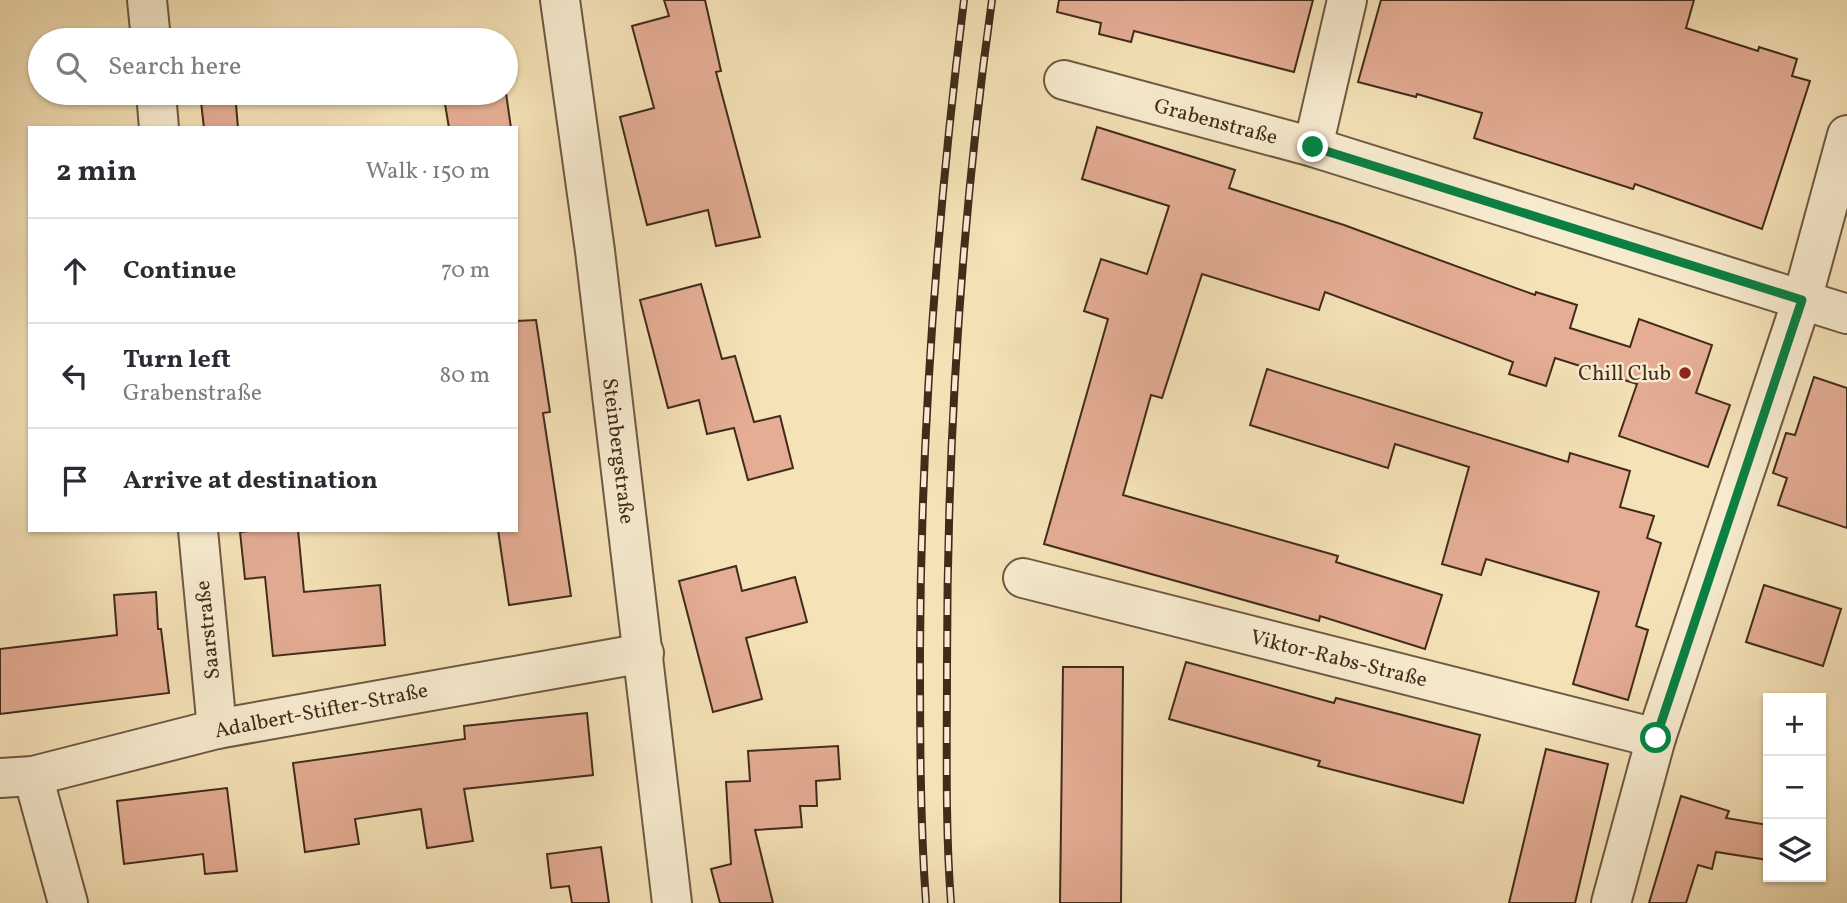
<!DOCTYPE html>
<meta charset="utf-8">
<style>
body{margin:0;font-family:Vollkorn,serif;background:#f2f2f3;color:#2b2b33}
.controls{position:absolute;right:21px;bottom:21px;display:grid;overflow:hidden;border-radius:0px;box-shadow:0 2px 5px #0004}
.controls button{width:63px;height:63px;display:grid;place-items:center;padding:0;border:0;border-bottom:2px solid #e1e1e2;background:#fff;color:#2b2b33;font:35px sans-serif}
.stop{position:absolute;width:21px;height:21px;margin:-16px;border:5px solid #0b8043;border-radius:50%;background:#fff}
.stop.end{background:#0b8043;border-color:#fff;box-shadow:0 2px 7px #0008}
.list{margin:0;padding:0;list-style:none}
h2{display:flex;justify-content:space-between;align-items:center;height:91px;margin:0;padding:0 28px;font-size:30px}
h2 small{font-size:23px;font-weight:400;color:#7c7c81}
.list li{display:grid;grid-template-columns:46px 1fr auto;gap:21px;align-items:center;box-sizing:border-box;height:105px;padding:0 28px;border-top:2px solid #e1e1e2}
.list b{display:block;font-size:26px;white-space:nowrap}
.list p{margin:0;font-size:23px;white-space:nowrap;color:#7c7c81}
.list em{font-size:23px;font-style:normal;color:#7c7c81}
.icon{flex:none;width:38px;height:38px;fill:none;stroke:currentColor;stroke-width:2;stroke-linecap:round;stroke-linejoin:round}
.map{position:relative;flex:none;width:1847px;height:903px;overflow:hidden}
.search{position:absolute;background:#fff;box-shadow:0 2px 5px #0004;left:28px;top:28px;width:490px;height:77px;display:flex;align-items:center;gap:18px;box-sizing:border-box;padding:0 24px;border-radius:38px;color:#7c7c81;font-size:26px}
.panel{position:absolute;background:#fff;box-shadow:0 2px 5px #0004;left:28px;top:126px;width:490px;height:406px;border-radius:0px}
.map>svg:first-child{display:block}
.building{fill:#e4ad94;stroke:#422b1c;stroke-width:2}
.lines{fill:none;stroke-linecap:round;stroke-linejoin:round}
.street-casing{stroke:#6f5943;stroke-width:42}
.street{stroke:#f8ecd0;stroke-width:38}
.rail-casing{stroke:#422b1c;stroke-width:8}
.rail{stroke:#f8ecd0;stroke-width:5;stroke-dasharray:16;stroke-linecap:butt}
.route{stroke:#0b8043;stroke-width:9}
.poi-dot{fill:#8f2418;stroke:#f8ecd0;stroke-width:2.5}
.labels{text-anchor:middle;stroke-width:5;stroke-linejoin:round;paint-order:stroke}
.street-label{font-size:21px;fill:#422b1c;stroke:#f8ecd0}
.poi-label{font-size:21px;fill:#422b1c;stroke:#f8ecd0;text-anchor:end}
</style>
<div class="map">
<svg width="1847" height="903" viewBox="0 0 1847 903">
<rect width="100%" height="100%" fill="#f5e2b7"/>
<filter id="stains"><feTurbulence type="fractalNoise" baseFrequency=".00286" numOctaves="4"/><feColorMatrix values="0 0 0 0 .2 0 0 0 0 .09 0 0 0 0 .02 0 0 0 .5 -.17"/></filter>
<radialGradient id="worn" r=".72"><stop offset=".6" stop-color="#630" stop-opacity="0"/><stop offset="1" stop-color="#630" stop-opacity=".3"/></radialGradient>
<g class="building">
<path d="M 664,0 L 705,0 L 721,71 L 716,72 L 760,237 L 716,246 L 708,210 L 647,225 L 620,117 L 654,108 L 632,26 L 669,16 Z"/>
<path d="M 1059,0 L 1313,0 L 1294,72 L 1134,31 L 1131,42 L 1099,34 L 1101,23 L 1057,12 Z"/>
<path d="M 1381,0 L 1694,0 L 1686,28 L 1758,51 L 1759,47 L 1797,59 L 1792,76 L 1810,81 L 1762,229 L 1635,184 L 1633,189 L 1474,138 L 1482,113 L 1417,94 L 1416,97 L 1358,82 Z"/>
<path d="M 200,93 L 235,93 L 238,128 L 204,128 Z"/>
<path d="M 476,93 L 506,93 L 511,128 L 449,128 L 444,98 Z"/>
<path d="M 1097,127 L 1235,170 L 1229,188 L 1344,225 L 1535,295 L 1536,292 L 1577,305 L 1570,328 L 1630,347 L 1639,319 L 1712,345 L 1696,393 L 1730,405 L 1708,467 L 1619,436 L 1637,384 L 1555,358 L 1546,386 L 1509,374 L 1513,362 L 1325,292 L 1319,310 L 1202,274 L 1162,398 L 1151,395 L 1123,495 L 1338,556 L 1336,562 L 1442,595 L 1425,649 L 1320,616 L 1319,621 L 1044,544 L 1108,319 L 1084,311 L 1101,259 L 1147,274 L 1169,206 L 1082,179 Z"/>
<path d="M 701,284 L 722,359 L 735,356 L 754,422 L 780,416 L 793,468 L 748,480 L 734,428 L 707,434 L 699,400 L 668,408 L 640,300 Z"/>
<path d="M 536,320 L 550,412 L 543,413 L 571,596 L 509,605 L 498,530 L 516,530 L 516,321 Z"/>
<path d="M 1267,369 L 1568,462 L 1570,453 L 1630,471 L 1620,507 L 1654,516 L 1647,538 L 1661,543 L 1636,626 L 1648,630 L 1628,700 L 1573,684 L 1599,592 L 1486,559 L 1481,575 L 1442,564 L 1469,467 L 1395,444 L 1388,468 L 1250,425 Z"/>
<path d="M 1814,377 L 1847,388 L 1847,528 L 1778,505 L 1787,478 L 1773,473 L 1786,433 L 1795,435 Z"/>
<path d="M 258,530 L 298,530 L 304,592 L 380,585 L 385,645 L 273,656 L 265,577 L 245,579 L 240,532 Z"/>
<path d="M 736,566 L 742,591 L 795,577 L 807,622 L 746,638 L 762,699 L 713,712 L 679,581 Z"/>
<path d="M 1764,585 L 1841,609 L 1823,666 L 1746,642 Z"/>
<path d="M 156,592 L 158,629 L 161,629 L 169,693 L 0,714 L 0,649 L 117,635 L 114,595 Z"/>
<path d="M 1186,662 L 1334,703 L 1336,698 L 1480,735 L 1463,803 L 1318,766 L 1320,761 L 1169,719 Z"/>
<path d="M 1063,667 L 1123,667 L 1121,903 L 1060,903 Z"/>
<path d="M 587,713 L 593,775 L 464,789 L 473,841 L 427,848 L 421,809 L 355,819 L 359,844 L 305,852 L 293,763 L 465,739 L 464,726 Z"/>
<path d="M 838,746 L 840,779 L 816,781 L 817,806 L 800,806 L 802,827 L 755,830 L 773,903 L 720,903 L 711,869 L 731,864 L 726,782 L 750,781 L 748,751 Z"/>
<path d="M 1546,749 L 1608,764 L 1575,903 L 1509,903 Z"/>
<path d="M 227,788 L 237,871 L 205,874 L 203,854 L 124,864 L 117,801 Z"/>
<path d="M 1681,796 L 1729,811 L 1726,818 L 1768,825 L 1768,860 L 1716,852 L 1712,869 L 1698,865 L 1686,903 L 1649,903 Z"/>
<path d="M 601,847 L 609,903 L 572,903 L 569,886 L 551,888 L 547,854 Z"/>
</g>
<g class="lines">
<defs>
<g id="street">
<path d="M 147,0 L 151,40"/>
<path d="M 560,0 L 595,251 L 672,903"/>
<path d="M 1064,80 L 1313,147 L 1847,314"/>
<path d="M 156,93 L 159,128"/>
<path d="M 1313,147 L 1347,0"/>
<path d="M 198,530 L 217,729"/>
<path d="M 1023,578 L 1656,738"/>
<path d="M 33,776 L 68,903"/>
<path d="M 0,778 L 33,776 L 217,729 L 644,653"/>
<path d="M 1611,903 L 1656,738 L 1802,300 L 1847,135"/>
</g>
</defs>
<use href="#street" class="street-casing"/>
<use href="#street" class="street"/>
<defs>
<g id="rail">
<path d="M 926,903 C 920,818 920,734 920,649 C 921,432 937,216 964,0"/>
<path d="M 951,903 C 945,824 947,744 947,665 C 947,442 961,221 992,0"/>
</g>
</defs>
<use href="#rail" class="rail-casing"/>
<use href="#rail" class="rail"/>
</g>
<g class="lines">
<path class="route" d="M 1313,147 L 1802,300 L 1656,738"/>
</g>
<circle class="poi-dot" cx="1685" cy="373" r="7"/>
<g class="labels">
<g class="street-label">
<text transform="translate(1216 121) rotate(15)" y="7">Grabenstraße</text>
<text transform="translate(619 451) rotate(83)" y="7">Steinbergstraße</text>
<text transform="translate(207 630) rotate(-96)" y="7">Saarstraße</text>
<text transform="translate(1339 658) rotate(14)" y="7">Viktor-Rabs-Straße</text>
<text transform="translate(321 710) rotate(-11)" y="7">Adalbert-Stifter-Straße</text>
</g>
<g class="poi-label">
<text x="1671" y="380">Chill Club</text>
</g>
</g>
<rect width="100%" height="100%" filter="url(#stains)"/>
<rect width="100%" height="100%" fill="url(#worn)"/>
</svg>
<div class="controls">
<button>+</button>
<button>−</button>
<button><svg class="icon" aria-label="layers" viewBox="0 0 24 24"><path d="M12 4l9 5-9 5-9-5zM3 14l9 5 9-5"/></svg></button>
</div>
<div class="stop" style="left:1656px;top:738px"></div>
<div class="stop end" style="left:1313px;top:147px"></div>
<div class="search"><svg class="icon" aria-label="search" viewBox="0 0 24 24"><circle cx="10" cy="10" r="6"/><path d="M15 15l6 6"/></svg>Search here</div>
<section class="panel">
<h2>2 min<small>Walk · 150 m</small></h2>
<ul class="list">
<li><svg class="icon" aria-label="ahead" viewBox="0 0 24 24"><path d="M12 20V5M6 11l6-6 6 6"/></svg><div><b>Continue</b></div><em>70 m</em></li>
<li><svg class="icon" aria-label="left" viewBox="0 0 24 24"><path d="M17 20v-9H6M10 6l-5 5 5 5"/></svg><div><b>Turn left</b><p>Grabenstraße</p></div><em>80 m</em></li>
<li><svg class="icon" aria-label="arrive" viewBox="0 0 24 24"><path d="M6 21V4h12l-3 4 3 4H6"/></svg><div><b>Arrive at destination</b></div></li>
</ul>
</section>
</div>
